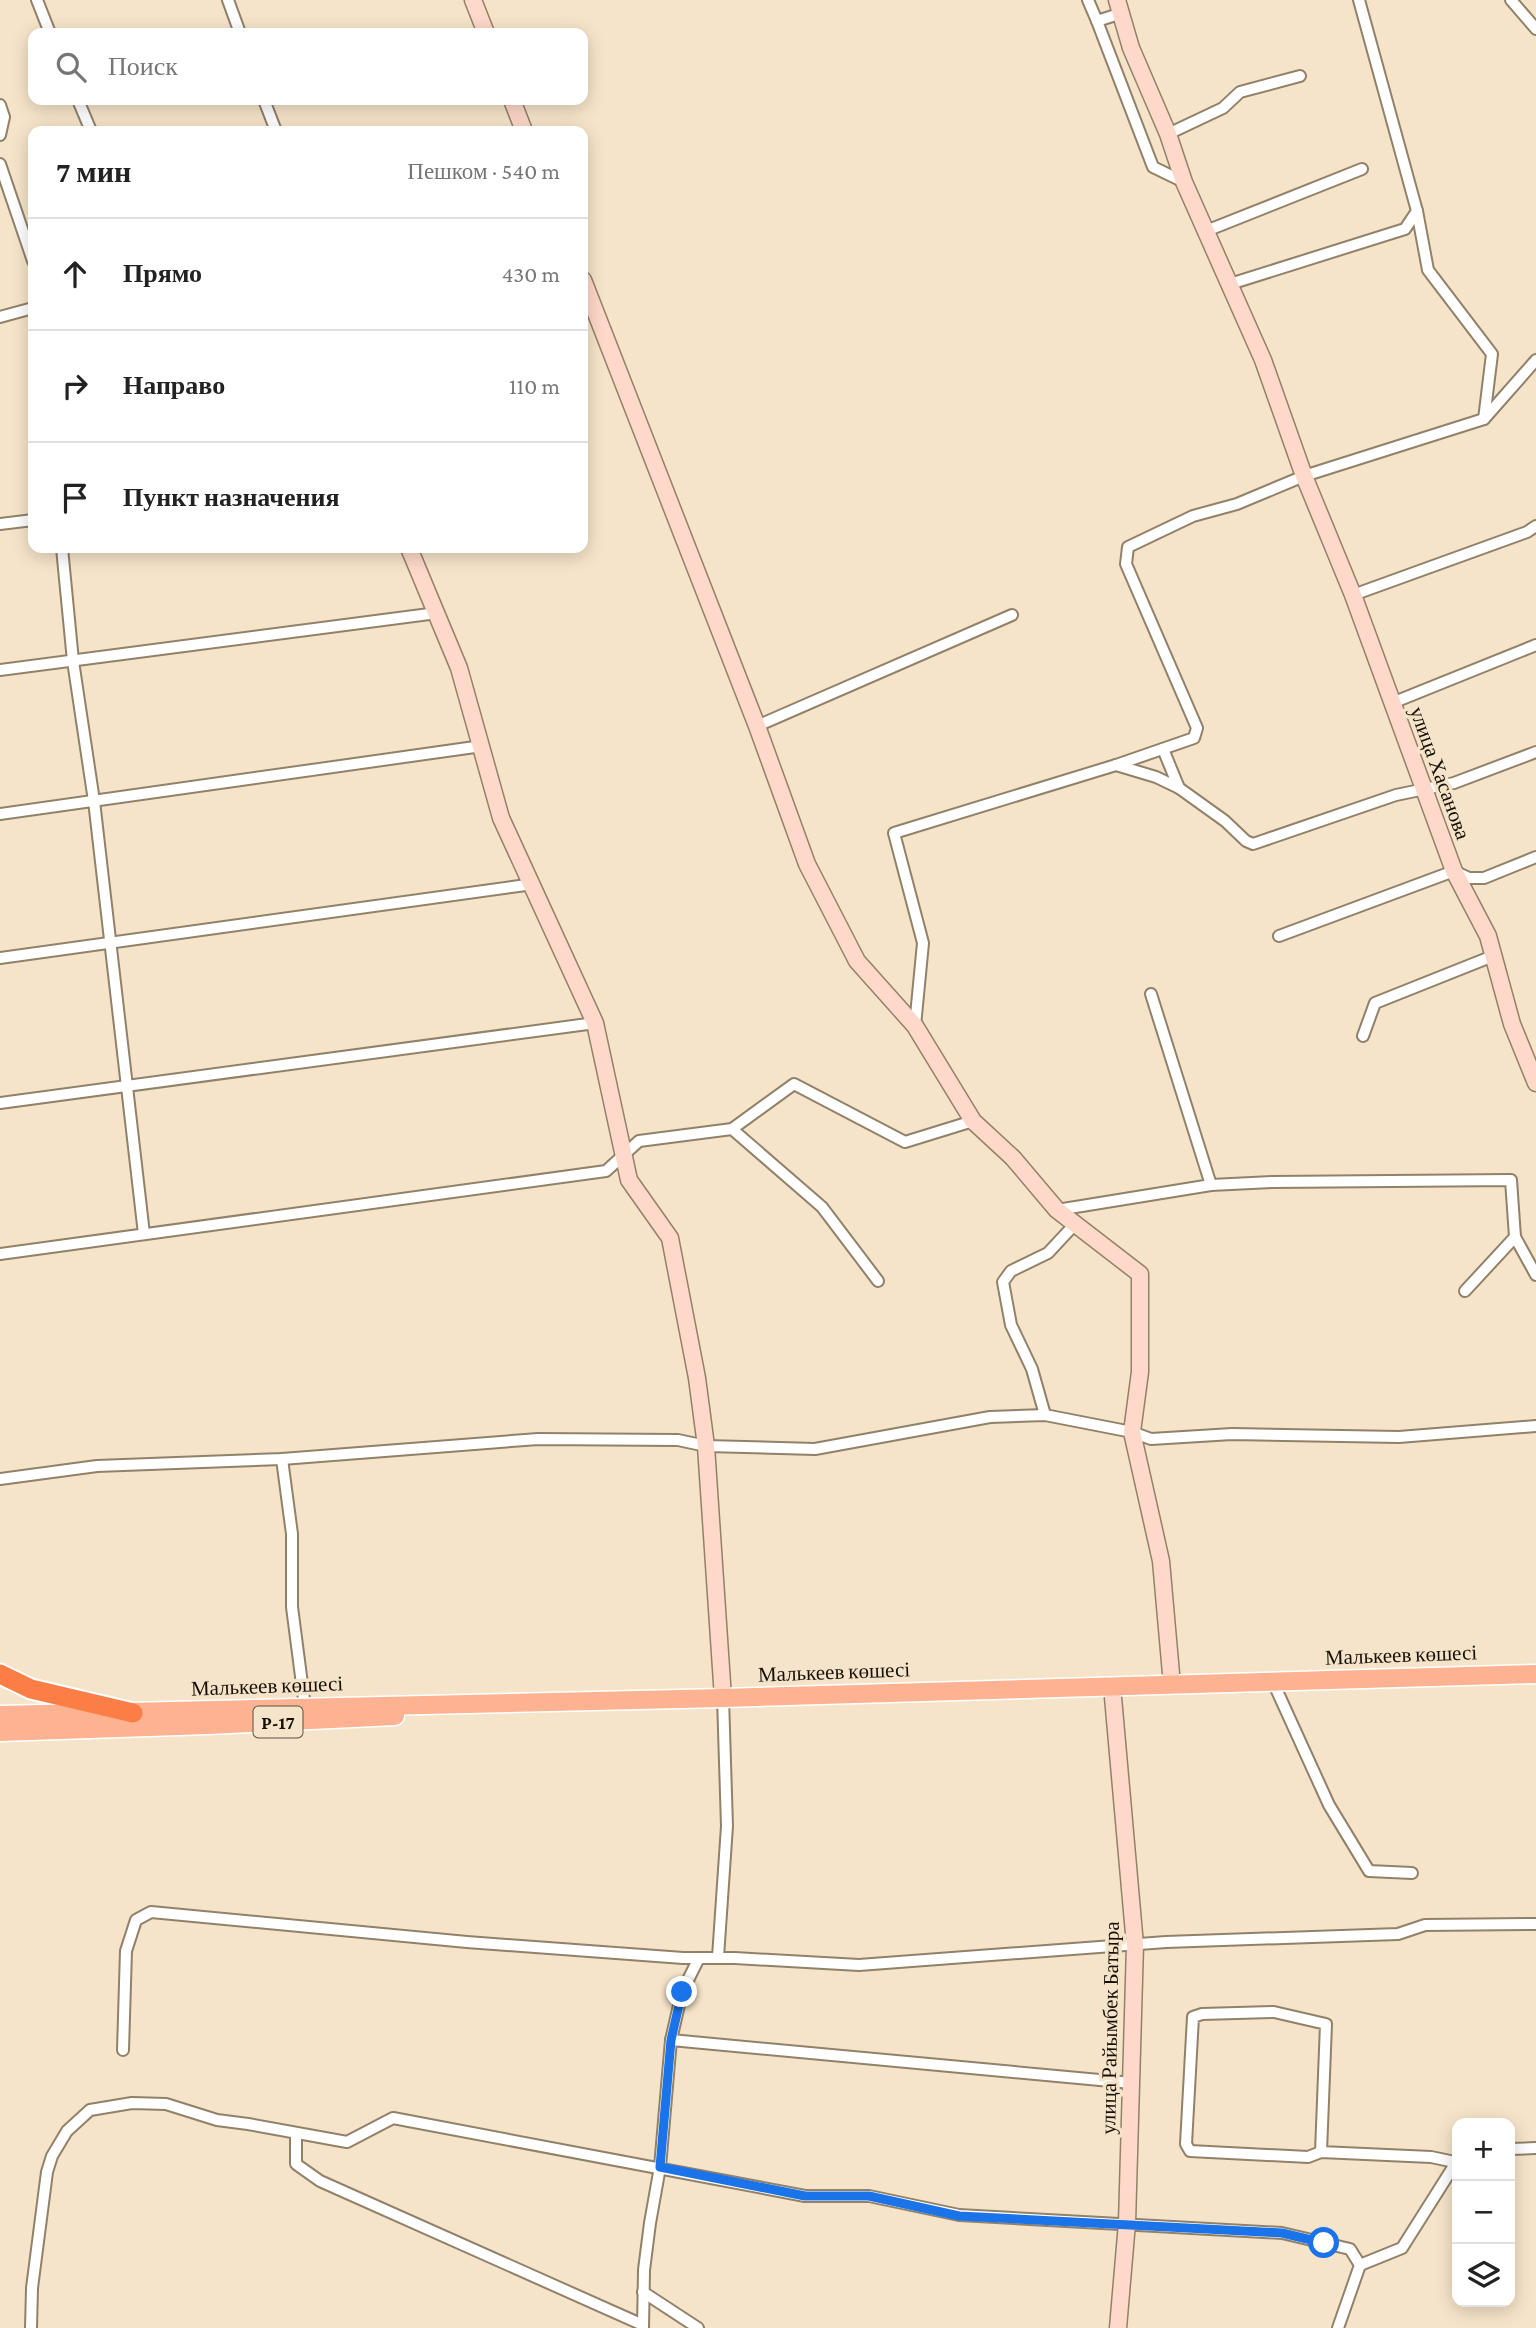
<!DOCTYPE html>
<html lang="ru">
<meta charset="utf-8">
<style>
body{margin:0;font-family:"Crimson Pro",serif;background:#f2f2f2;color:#222}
.controls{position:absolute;right:21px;bottom:21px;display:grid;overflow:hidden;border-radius:14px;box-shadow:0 4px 18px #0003}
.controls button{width:63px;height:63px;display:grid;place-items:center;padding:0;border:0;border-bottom:2px solid #e0e0e0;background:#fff;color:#222;font:35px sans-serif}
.stop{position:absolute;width:21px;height:21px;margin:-16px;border:5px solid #1a73e8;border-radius:50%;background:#fff}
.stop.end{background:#1a73e8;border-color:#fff;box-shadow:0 2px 7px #0008}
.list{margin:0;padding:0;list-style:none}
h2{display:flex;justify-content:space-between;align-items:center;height:91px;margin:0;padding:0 28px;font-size:30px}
h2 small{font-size:23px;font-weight:400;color:#767676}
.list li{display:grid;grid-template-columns:46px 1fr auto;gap:21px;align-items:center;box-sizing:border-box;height:112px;padding:0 28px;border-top:2px solid #e0e0e0}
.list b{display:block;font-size:26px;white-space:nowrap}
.list em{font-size:23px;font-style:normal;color:#767676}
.icon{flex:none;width:38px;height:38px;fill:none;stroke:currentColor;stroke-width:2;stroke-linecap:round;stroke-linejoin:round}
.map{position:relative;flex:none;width:1536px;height:2328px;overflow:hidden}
.search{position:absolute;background:#fff;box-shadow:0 4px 18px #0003;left:28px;top:28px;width:560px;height:77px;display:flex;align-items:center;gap:18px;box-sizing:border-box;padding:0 24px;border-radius:14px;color:#767676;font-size:26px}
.panel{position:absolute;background:#fff;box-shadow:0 4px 18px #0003;left:28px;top:126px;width:560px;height:427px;border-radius:14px}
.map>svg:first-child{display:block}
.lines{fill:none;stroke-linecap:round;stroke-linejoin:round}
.street-casing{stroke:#918169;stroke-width:14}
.secondary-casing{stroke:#918169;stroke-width:19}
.primary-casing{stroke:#fff;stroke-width:21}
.highway-casing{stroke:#fff;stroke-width:23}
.street{stroke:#fff;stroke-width:10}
.secondary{stroke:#fed8c8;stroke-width:16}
.primary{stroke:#fdb291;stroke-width:18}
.highway{stroke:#fc7e47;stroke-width:19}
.route{stroke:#1a73e8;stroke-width:9}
.labels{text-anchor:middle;stroke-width:7;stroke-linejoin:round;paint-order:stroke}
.shield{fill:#f6e4ca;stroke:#595042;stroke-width:2}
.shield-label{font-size:19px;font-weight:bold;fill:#161007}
.street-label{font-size:21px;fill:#161007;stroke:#f6e4ca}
</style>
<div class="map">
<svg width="1536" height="2328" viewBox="0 0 1536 2328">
<rect width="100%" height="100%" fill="#f6e4ca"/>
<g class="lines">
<defs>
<g id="street">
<path d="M 37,0 L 50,33"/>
<path d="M 228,0 L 240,33"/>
<path d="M 1088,0 L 1097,21"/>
<path d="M 1511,0 L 1536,29"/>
<path d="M 1122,13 L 1097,21 L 1153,167 L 1184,182"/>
<path d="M 78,100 L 91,131"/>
<path d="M 264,100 L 276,131"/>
<path d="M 0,105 L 4,117 L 0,135"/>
<path d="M 1168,134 L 1223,108 L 1240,92 L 1300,76"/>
<path d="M 0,164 L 33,261"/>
<path d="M 1206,231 L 1362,169"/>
<path d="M 1230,284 L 1405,229 L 1417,211 L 1359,0"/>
<path d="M 0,317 L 33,308"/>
<path d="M 1484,419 L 1536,360"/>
<path d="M 0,524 L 33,520"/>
<path d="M 62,548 L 73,661 L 94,801 L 144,1234"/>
<path d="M 1353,595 L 1527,532 L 1536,526"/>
<path d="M 0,670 L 437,613"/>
<path d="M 1392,703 L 1536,645"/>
<path d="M 757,726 L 1012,615"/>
<path d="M 1163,749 L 1179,788 L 1225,821 L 1246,841 L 1253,844 L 1396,795 L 1454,783 L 1536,752"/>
<path d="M 1116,765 L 1156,777 L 1179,788"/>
<path d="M 0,814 L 482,746"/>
<path d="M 1279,936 L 1454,871 L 1469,878 L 1484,878 L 1536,857"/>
<path d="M 0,958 L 533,884"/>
<path d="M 1151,994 L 1211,1185"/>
<path d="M 915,1026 L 923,943 L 894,833 L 1116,765 L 1194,738 L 1197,728 L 1126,564 L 1128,547 L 1193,516 L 1237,504 L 1304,476 L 1484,419 L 1492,354 L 1428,270 L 1417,211"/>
<path d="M 1363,1036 L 1375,1003 L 1493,956"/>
<path d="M 0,1103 L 595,1023"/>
<path d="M 732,1129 L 822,1207 L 878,1281"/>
<path d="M 1057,1210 L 1211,1185 L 1272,1182 L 1511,1180 L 1515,1237 L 1536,1275"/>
<path d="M 0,1254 L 606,1171 L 639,1141 L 732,1129 L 794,1084 L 905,1142 L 973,1121"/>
<path d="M 1465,1291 L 1515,1237"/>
<path d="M 1045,1415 L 1032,1369 L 1011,1325 L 1003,1282 L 1011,1271 L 1048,1253 L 1075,1224"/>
<path d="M 282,1459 L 292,1534 L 292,1607 L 305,1707"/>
<path d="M 0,1479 L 97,1466 L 282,1459 L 538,1439 L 678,1440 L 706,1446 L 815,1449 L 990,1417 L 1045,1415 L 1132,1432 L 1151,1439 L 1232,1434 L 1399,1437 L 1536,1426"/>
<path d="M 1273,1682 L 1329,1805 L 1369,1871 L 1412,1873"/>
<path d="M 718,1957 L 727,1826 L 723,1698"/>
<path d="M 671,2040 L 1132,2083"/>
<path d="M 123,2050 L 126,1951 L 136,1920 L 151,1912 L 467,1942 L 683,1958 L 735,1958 L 859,1965 L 1166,1942 L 1398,1934 L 1425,1925 L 1536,1924"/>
<path d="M 296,2133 L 296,2164 L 320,2181 L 643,2325"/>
<path d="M 1510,2149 L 1536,2148"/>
<path d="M 1321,2152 L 1326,2024 L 1274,2012 L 1202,2014 L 1193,2017 L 1186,2144 L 1190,2151 L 1308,2157 L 1321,2152 L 1431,2157 L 1455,2162"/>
<path d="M 1360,2265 L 1402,2248 L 1457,2161"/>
<path d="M 643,2292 L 698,2328"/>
<path d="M 31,2328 L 32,2288 L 47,2172 L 52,2156 L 67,2131 L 90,2110 L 132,2103 L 166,2104 L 217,2120 L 248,2124 L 347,2142 L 393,2118 L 805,2196 L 869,2196 L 959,2215 L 1282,2233 L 1350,2249 L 1360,2265 L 1338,2328"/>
<path d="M 643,2328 L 644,2270 L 650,2223 L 660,2167 L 671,2040 L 682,1992 L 699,1958"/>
</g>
<g id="secondary">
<path d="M 473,0 L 486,33"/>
<path d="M 1117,0 L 1131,48 L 1168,134 L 1184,182 L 1263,360 L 1304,476 L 1353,595 L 1454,871 L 1488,936 L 1512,1024 L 1536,1083"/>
<path d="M 512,100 L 524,131"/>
<path d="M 583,280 L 757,726 L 807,864 L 857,961 L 915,1026 L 973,1121 L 1013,1158 L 1057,1210 L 1140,1274 L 1140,1372 L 1132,1432 L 1161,1561 L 1172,1685"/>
<path d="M 409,548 L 459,668 L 501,818 L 595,1023 L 629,1180 L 670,1238 L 697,1378 L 706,1446 L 723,1698"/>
<path d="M 1112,1686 L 1135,1945 L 1127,2223 L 1118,2328"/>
</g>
<g id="primary">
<path d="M 0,1715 L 723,1698 L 1536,1674"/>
<path d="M 0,1732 L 208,1725 L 395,1716"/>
</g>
<path id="highway" d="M 0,1674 L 31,1689 L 133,1713"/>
</defs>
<use href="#street" class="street-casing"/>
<use href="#secondary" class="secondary-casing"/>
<use href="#primary" class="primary-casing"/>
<use href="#highway" class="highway-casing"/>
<use href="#street" class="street"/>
<use href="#secondary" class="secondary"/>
<use href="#primary" class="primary"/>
<use href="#highway" class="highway"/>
</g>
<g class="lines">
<path class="route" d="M 682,1992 L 671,2040 L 660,2167 L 805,2196 L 869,2196 L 959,2216 L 1282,2233 L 1324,2243"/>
</g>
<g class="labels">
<rect class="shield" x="253.5" y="1706.5" width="49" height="31" rx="5"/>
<g class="shield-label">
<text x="278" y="1729">P-17</text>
</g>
<g class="street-label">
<text transform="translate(1440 773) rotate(70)" y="7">улица Хасанова</text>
<text transform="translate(1401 1655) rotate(-2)" y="7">Малькеев көшесі</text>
<text transform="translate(834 1672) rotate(-2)" y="7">Малькеев көшесі</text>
<text transform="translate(267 1686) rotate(-2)" y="7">Малькеев көшесі</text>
<text transform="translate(1110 2028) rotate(-89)" y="7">улица Райымбек Батыра</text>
</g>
</g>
</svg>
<div class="controls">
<button>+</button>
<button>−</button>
<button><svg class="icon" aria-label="layers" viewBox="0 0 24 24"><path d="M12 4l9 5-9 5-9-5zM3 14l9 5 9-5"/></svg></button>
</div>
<div class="stop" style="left:1324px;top:2243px"></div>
<div class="stop end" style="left:682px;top:1992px"></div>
<div class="search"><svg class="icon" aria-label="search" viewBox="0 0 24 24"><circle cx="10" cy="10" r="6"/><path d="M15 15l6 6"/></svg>Поиск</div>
<section class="panel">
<h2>7 мин<small>Пешком · 540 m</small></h2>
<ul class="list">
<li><svg class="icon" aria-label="ahead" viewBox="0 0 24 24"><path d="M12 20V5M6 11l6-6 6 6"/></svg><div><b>Прямо</b></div><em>430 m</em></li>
<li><svg class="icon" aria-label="right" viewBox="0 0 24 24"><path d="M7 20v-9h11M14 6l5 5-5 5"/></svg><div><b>Направо</b></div><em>110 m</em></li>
<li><svg class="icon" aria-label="arrive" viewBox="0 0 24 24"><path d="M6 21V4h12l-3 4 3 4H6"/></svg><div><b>Пункт назначения</b></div></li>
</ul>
</section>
</div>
